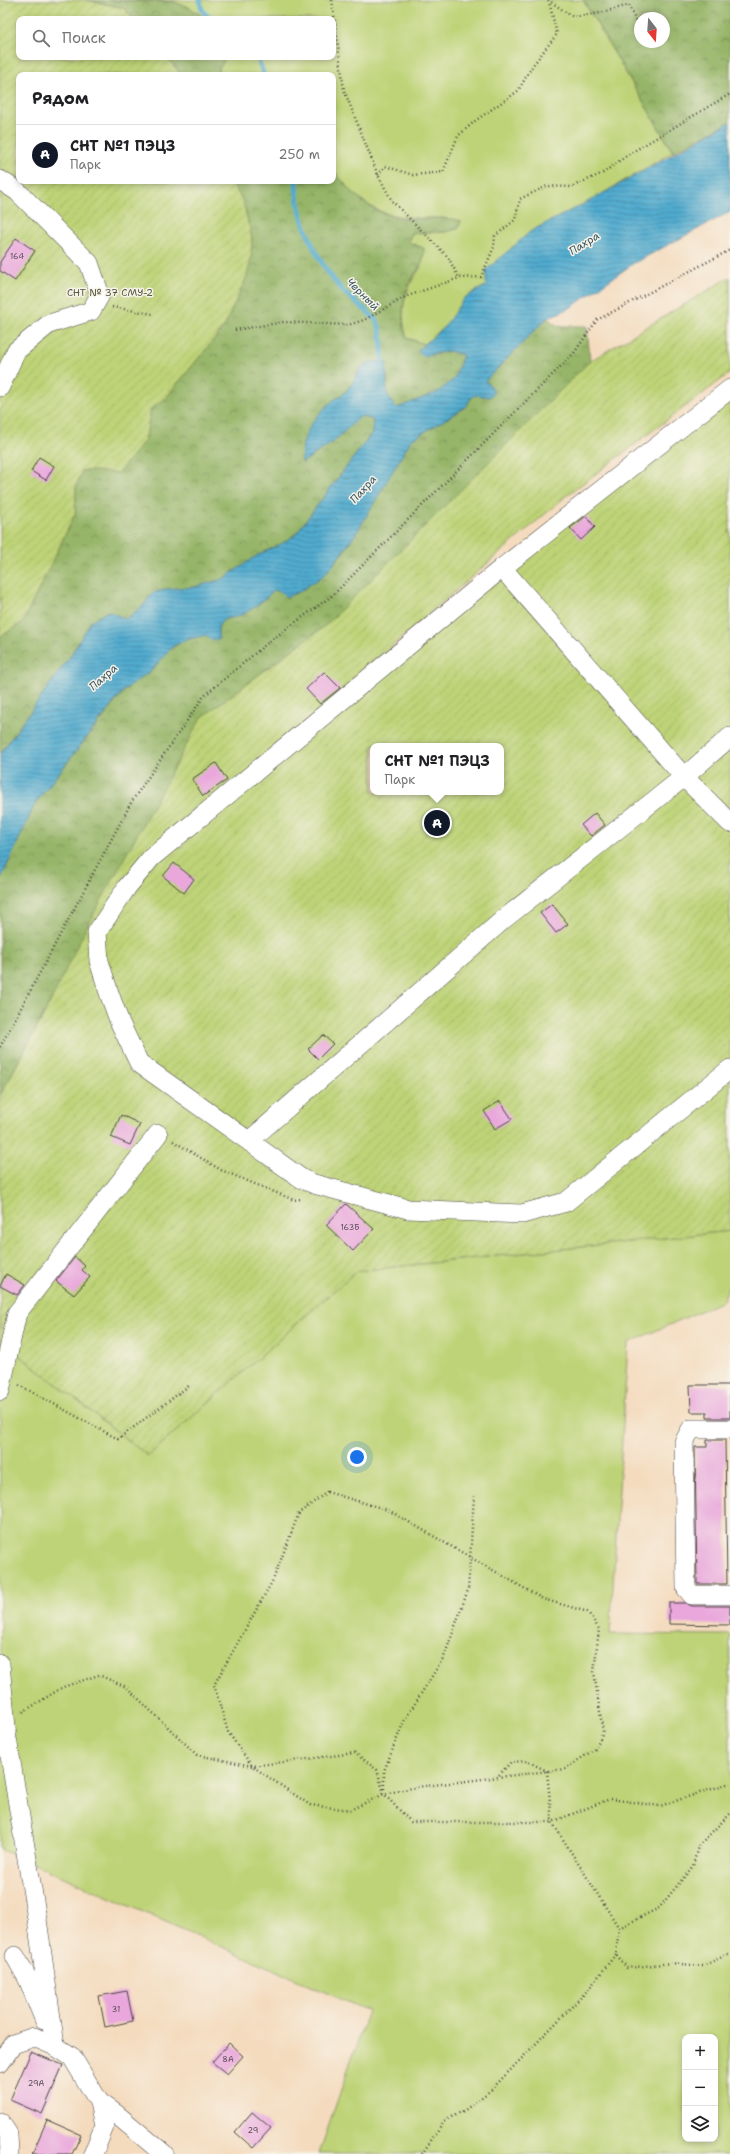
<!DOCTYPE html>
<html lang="ru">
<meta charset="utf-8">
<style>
body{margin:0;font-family:"Shantell Sans",sans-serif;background:#f2f2f2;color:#202124}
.controls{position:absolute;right:12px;bottom:12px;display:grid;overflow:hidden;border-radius:8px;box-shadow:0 2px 6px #0003}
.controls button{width:36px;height:36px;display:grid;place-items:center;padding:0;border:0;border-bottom:1px solid #e0e0e0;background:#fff;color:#202124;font:20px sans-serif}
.compass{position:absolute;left:634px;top:12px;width:36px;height:36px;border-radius:50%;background:#fff;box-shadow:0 2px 6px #0003;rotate:163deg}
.you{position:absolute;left:357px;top:1457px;width:14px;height:14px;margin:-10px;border:3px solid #fff;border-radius:50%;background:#1a73e8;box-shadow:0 0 0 6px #1a73e833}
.badge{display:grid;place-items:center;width:26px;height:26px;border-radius:50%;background:#111827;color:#fff;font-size:13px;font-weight:700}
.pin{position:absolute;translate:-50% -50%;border:2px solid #fff;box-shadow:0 1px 4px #0006}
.popup{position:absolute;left:370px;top:743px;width:134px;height:52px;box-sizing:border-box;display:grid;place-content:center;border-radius:8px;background:#fff;filter:drop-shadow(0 1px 3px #0005);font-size:13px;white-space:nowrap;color:#757577}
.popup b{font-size:15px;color:#202124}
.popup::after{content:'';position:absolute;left:50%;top:100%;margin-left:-8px;border:8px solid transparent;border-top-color:#fff}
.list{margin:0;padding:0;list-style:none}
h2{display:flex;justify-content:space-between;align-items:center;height:52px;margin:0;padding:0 16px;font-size:17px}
h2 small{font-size:13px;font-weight:400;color:#757577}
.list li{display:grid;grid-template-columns:26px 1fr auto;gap:12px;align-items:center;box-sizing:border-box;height:60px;padding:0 16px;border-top:1px solid #e0e0e0}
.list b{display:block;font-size:15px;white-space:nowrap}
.list p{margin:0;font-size:13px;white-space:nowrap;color:#757577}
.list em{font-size:13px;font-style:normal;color:#757577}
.icon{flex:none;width:22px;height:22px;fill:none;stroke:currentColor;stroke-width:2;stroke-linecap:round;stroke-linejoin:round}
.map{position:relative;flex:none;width:730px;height:2154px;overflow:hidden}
.search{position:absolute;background:#fff;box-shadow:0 2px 6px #0003;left:16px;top:16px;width:320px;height:44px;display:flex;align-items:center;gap:10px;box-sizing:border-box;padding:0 14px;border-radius:8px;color:#757577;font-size:15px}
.panel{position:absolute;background:#fff;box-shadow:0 2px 6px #0003;left:16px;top:72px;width:320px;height:112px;border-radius:8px}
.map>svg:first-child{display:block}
.grass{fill:#bed377;stroke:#747f51;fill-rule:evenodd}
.forest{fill:url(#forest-crowns);stroke:#60704a;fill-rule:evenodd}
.garden{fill:url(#garden-furrows);stroke:#747f51;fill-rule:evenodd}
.water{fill:url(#water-rules);stroke:#3e6b7d}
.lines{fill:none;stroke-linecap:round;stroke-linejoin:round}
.stream{stroke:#51abcf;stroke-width:5}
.building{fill:#e9a7dc}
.minor-casing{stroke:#494541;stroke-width:20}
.path{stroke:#494541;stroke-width:2.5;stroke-dasharray:1 3;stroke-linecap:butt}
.minor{stroke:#fff;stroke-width:19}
.labels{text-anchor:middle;stroke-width:3;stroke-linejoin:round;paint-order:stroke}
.number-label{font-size:8px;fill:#5a4a57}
.park-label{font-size:10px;fill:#50553e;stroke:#f7f3e8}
.water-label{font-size:11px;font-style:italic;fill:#385864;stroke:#f7f3e8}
</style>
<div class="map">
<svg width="730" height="2154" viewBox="0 0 730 2154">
<defs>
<pattern id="forest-crowns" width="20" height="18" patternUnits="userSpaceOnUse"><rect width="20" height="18" fill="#96b568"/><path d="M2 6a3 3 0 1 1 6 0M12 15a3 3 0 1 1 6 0" fill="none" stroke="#7b9356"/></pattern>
<pattern id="garden-furrows" width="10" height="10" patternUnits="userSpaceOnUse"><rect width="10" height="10" fill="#bed377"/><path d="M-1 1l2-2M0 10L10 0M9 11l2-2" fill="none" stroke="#a3b567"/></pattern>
<pattern id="water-rules" width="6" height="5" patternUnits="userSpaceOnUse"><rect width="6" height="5" fill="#51abcf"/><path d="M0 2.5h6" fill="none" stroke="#438ba8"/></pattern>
</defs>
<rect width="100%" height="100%" fill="#f7f3e8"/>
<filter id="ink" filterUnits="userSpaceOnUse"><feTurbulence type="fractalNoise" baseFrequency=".025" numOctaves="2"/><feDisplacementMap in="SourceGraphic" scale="8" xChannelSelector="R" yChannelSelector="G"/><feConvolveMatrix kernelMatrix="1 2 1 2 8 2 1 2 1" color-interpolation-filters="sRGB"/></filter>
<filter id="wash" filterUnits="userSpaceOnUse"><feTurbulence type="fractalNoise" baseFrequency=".012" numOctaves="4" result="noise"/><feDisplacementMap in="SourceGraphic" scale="16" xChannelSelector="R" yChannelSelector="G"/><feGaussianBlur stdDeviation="0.9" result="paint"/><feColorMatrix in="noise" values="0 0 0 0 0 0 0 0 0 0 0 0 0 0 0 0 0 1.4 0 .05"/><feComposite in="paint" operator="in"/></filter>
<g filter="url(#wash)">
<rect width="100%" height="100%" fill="#f4dbbe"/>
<g class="grass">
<path d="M 108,0 L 583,0 L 673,152 L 593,199 L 531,231 L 486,286 C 463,294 460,308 446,325 C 440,332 432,338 424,344 L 407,338 C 397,313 406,287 421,267 L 407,242 L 413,232 L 445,232 L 443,218 C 386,219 369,215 333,170 L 333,75 L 218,75 L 218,70 L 226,57 L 333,57 L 333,19 L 207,19 L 188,7 L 174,2 Z"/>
<path d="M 730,1231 L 730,1282 L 723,1301 L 628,1343 L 610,1634 L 730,1635 L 730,2154 L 319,2154 L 368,2011 L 0,1849 L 0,1340 L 148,1456 L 356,1271 ZM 685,2037 L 715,2037 L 715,2139 L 685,2139 Z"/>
</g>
<g class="forest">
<path d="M 85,0 L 174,2 L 188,7 L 207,19 L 133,19 L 124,8 Z"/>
<path d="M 583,0 L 730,0 L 730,122 L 673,152 ZM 640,18 L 664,18 L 664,42 L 640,42 Z"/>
<path d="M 167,57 L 226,57 L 218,70 L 218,75 L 181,75 Z"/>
<path d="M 333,170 C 354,196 376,218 412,219 C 428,219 445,216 461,221 L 458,229 L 445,232 L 412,233 L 408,242 L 424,248 C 425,263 417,270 410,282 C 402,298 401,322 407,338 L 424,344 L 419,349 L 425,356 L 450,351 L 463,355 L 455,379 L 438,392 L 397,408 C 386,398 385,389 388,375 L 360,367 L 354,380 L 345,392 L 334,400 L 302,463 L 333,442 L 361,416 L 373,420 L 372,433 L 295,535 L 283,543 L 258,555 L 223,579 L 195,587 L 167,589 L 152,593 L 145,604 L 126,619 L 108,611 L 91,621 L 71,655 L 0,754 L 0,637 L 23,622 L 75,514 L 76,487 L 82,470 L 145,440 L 151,409 L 165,399 L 224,327 L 247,276 L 252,239 L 243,201 L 231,181 L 333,181 Z"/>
<path d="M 547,318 L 558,326 L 587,326 L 590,361 L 327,624 L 201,718 L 0,1096 L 0,881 L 36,802 L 129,685 L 152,670 L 167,652 L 179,643 L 199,636 L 206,635 L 219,639 C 217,632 217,624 224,620 C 228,617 235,618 239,616 C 252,609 264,601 274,590 L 299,592 L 328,571 L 347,547 L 411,440 L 467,406 L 470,399 L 475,395 L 490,397 L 491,386 L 485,381 Z"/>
</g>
<g class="garden">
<path d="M 0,0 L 85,0 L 124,8 L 133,19 L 19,19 L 19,57 L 167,57 L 181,75 L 19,75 L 19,181 L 231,181 L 243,201 L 252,239 L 251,258 L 247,276 L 224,327 L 165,399 L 151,409 L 145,440 L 118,473 L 82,470 L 76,487 L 75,514 L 23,622 L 0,637 Z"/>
<path d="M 730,277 L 730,373 L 566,496 L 366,668 L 730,394 L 730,1231 L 356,1271 L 148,1456 L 0,1340 L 0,1096 L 43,1017 L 86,928 L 201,718 L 327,624 L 590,361 ZM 373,746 L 501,746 L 501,792 L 373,792 Z"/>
</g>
<path class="water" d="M 730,122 L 730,212 L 634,263 L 570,308 L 547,318 L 485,381 L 491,386 L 494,392 L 490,397 L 475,395 L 470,399 L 467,406 L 411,440 L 357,532 L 333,565 L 323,576 L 299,592 L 286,597 L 281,592 L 274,590 C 264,600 253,610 239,616 C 235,618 228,617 224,620 C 217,624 217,632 219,639 L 211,640 L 206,635 L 185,640 L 172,647 L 152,670 L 124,690 L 36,802 L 0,881 L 0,754 L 71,655 L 91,621 L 108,611 L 126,619 L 145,604 L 152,593 L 167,589 L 195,587 L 223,579 L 258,555 L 283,543 L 295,535 L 372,433 L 373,420 L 361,416 L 333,442 L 302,463 C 299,438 314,415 334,400 C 338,397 343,395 346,391 C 363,373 355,359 386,362 C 389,381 381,394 397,408 L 438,392 L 454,379 L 463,355 L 450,351 L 423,356 L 418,352 L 419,349 L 445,326 L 464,298 L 486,286 L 486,270 L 531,231 L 593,199 Z"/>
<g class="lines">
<g class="stream">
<path d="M 200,0 L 202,10 L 210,19"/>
<path d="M 257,57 L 264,75"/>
<path d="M 296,181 C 296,218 318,264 343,291 C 353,301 369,310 377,322 C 383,331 382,355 382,367"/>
</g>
</g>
<g id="blocks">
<g class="building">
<path d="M 16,238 L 35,251 L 15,281 L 0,271 L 0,262 Z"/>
<path d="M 39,457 L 54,466 L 46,480 L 31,471 Z"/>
<path d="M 586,516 L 595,527 L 581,540 L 570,528 Z"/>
<path d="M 324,672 L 340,688 L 320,704 L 306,689 Z"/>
<path d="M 216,763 L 227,780 L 203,796 L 192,779 Z"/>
<path d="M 595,813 L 605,825 L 591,836 L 581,825 Z"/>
<path d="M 174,863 L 194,879 L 184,893 L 163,876 Z"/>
<path d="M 552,904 L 568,924 L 556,933 L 540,913 Z"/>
<path d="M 323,1035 L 333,1044 L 318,1059 L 308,1049 Z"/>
<path d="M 500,1101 L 512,1119 L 495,1129 L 484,1111 Z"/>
<path d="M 121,1115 L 140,1124 L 130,1145 L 111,1137 Z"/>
<path d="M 346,1204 L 374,1229 L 353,1251 L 326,1225 Z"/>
<path d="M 75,1257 L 85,1266 L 82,1270 L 90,1277 L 74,1295 L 56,1281 Z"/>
<path d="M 6,1274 L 25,1285 L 17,1295 L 0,1286 Z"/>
<path d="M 690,1385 L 730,1385 L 730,1418 L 707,1418 L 707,1412 L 691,1412 Z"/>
<path d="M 707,1440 L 725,1440 L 727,1584 L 697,1584 L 695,1447 L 707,1447 Z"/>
<path d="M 669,1603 L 685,1603 L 692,1606 L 730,1606 L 730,1625 L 669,1624 Z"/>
<path d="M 127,1991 L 133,2021 L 105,2027 L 99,1996 Z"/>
<path d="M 229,2043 L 243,2056 L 227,2074 L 212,2062 Z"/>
<path d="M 31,2052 L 63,2065 L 42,2114 L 10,2100 Z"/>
<path d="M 252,2112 L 271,2128 L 253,2148 L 235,2132 Z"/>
<path d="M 47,2120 L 81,2135 L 72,2154 L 32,2154 Z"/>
</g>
</g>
</g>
<g filter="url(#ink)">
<use href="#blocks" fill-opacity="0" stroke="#494541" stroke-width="1"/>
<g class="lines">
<defs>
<g id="minor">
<path d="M 0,180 L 17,191 L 89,263 L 100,295 L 91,311 L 49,324 L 16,351 L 0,387"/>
<path d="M 730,389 L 502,568 L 151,858 L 127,887 L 97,932 L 99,961 L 109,993 L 120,1023 L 139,1063 L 302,1179 L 314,1184 L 408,1209 L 522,1214 L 566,1202 L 730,1069"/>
<path d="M 502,568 L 684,777 L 730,823"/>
<path d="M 249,1141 L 504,919 L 684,777 L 730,737"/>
<path d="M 0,1391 L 17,1313 L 158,1134"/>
<path d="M 730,1429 L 691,1429 L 684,1442 L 686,1588 L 692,1595 L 730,1595"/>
<path d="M 0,1664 L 7,1738 L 37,1919 L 55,2046"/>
<path d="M 15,1956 L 28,1979 L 44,2019"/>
<path d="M 0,2063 L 13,2044 L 34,2037 L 55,2046 L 72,2057 L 99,2102 L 104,2127 L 93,2154"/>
<path d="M 99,2102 L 116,2114 L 164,2154"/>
<path d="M 0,2122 L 8,2134 L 9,2154"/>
</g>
</defs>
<use href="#minor" class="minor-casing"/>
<g class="path">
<path d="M 332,0 L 344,90 L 378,175 L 392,201 L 448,257 L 459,278 L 481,277 L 494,247 L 495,236 L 515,220 L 520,199 L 547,186 L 571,187 L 603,173 L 629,154 L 730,94"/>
<path d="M 548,0 L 573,17 L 600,13 L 629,5 L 636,22"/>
<path d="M 378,175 L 385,166 L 413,175 L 443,172 L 458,136 L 475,121 L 518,91 L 533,65 L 557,34 L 549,2"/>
<path d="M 112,307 L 153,314"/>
<path d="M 235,330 L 284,322 L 348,325 L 364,320 L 405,297 L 459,278"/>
<path d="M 0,1047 L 132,801 L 204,696 L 271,640 L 333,595 L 574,353 L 597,320 L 730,250"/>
<path d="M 173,1141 L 221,1170 L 294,1200 L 300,1199"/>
<path d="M 19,1385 L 118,1439 L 190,1385"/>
<path d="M 327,1492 L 388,1510 L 543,1599 L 588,1612 L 599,1629 L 594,1672 L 603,1732 L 595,1749 L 565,1769 L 417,1787 L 384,1794 L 350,1810 L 310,1805 L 252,1766 L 228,1732 L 214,1685 L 273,1580 L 299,1513 Z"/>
<path d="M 23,1712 L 63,1687 L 99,1675 L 126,1687 L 197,1755 L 252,1766 L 355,1753 L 377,1770 L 384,1794 L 411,1822 L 552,1822 L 610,1799 L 660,1806 L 730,1783"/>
<path d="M 499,1775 L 511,1762 L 527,1761 L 547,1771 L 552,1822 L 619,1928"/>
<path d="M 384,1789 L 384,1771 L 404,1721 L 444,1657 L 468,1590 L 474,1496"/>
<path d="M 730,1814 L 698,1846 L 693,1866 L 659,1908 L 619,1928 L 616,1954 L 627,1968 L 671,1963 L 703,1966 L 730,1953"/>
<path d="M 422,2154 L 444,2121 L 465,2110 L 491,2090 L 587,1991 L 616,1954"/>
</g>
<use href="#minor" class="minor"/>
</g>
</g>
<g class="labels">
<g class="number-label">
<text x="17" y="259">164</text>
<text x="350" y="1230">163Б</text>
<text x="116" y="2012">31</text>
<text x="228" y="2062">8А</text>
<text x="36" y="2086">29А</text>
<text x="253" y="2133">29</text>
</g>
<g class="park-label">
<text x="110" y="296">СНТ № 37 СМУ-2</text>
</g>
<g class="water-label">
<text transform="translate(584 243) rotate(-32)" y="4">Пахра</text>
<text transform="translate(363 294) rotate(45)" y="4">Черный</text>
<text transform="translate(363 489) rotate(-48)" y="4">Пахра</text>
<text transform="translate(103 677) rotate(-42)" y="4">Пахра</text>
</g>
</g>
</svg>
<div class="controls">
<button>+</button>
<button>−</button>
<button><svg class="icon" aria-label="layers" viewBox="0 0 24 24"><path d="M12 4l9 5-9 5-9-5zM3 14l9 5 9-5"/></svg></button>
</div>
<svg class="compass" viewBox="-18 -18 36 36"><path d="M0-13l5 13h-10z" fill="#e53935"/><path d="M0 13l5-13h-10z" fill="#757577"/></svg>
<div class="you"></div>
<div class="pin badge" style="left:437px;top:823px">A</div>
<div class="popup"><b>СНТ №1 ПЭЦЗ</b>Парк</div>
<div class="search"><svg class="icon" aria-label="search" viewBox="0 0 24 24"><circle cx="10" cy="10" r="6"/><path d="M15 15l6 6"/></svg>Поиск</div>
<section class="panel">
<h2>Рядом<small></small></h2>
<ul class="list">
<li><span class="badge">A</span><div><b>СНТ №1 ПЭЦЗ</b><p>Парк</p></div><em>250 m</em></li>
</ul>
</section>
</div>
